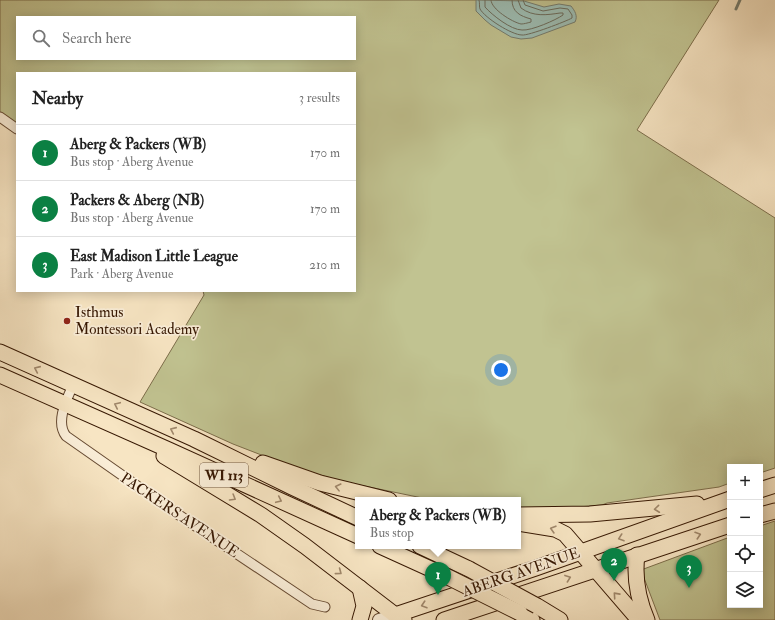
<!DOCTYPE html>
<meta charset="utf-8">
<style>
body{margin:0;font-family:"IM FELL Double Pica",serif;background:#f6f6f6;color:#222}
.controls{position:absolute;right:12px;bottom:12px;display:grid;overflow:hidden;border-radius:0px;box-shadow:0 2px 10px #0003}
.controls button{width:36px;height:36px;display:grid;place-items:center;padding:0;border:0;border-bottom:1px solid #e0e0e0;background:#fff;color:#222;font:20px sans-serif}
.you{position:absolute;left:501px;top:370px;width:14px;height:14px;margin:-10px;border:3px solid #fff;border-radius:50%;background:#1a73e8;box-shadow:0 0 0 6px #1a73e833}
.badge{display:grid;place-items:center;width:26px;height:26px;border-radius:50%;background:#0b8043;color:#fff;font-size:13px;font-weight:700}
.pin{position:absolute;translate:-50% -33px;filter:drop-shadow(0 1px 2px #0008)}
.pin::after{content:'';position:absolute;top:21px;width:14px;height:12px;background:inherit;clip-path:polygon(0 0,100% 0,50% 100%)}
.popup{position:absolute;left:355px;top:497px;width:166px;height:52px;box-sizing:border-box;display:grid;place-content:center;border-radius:0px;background:#fff;filter:drop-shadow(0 1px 3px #0005);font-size:13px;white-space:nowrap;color:#767676}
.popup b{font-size:15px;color:#222}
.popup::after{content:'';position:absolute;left:50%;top:100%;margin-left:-8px;border:8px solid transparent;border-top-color:#fff}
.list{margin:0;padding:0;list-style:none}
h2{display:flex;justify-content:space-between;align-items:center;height:52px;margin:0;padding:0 16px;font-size:17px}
h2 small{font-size:13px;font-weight:400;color:#767676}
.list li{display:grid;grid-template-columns:26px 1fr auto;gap:12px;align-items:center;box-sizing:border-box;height:56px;padding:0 16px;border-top:1px solid #e0e0e0}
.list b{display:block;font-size:15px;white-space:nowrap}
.list p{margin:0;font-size:13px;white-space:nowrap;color:#767676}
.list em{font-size:13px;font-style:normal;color:#767676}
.icon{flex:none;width:22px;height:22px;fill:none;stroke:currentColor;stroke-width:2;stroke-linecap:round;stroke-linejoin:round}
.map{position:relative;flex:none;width:775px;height:620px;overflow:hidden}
.search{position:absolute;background:#fff;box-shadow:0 2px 10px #0003;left:16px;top:16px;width:340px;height:44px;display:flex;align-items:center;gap:10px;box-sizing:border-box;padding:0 14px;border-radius:0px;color:#767676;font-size:15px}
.panel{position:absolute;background:#fff;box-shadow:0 2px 10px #0003;left:16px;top:72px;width:340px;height:220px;border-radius:0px}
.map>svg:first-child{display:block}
.green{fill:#c1c391;stroke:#7c6d4a;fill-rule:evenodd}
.water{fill:#9dbfb6;stroke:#747c6e}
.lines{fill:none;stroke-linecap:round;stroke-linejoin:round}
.shore{stroke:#6a6b5c;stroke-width:1}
.stream{stroke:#747c6e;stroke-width:3}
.minor-casing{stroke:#664a32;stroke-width:11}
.tertiary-casing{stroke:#664a32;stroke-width:14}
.primary-casing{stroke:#361702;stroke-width:17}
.minor{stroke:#faeed8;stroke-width:9}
.tertiary{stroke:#faeed8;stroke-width:12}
.primary{stroke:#f7e5c3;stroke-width:15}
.primary-bridge-casing{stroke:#361702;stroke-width:17;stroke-linecap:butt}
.primary-bridge{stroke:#f7e5c3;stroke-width:15}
.oneway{stroke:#a0886c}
.poi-dot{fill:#8f2418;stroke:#faeed8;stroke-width:1.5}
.labels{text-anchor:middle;stroke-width:3.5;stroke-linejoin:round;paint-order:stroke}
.shield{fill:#faeed8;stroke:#715842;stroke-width:1}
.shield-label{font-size:14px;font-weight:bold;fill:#361702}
.poi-label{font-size:15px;fill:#361702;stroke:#faeed8;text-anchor:start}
.street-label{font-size:15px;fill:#361702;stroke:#faeed8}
</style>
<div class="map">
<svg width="775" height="620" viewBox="0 0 775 620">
<rect width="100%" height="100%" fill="#f7e5c3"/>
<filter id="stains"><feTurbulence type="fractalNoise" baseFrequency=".005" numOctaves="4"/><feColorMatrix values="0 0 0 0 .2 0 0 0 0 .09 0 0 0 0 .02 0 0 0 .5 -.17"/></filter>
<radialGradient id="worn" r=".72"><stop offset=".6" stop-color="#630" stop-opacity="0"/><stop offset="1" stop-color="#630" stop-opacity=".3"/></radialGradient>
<g class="green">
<path d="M 0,0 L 719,0 L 637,130 L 775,218 L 775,468 L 760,473 L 760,467 L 730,467 L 730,483 L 719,487 L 607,503 L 602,505 L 542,510 L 518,509 L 518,500 L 432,500 L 345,482 L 295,468 L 233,444 L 140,402 L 204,295 L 203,291 L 355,291 L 355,73 L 17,73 L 17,129 L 0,117 ZM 17,17 L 355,17 L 355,59 L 17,59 Z"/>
<path d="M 775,521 L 775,620 L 660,620 L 641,570 L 730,537 L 730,605 L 760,605 L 760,526 Z"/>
</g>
<path class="water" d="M 476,0 L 524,1 L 544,7 L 559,4 L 571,6 C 575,11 578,16 575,22 L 532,38 L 521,39 L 511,37 L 491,25 L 485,20 L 476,11 Z"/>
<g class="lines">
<g class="shore">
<path d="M 479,0 C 480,3 479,7 480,9 C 485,18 512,35 522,35 C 528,36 567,21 572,18 L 572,15 L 568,9 L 560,8 L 543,11 L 525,5 L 523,0"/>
<path d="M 485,0 L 485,7 C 492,15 511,30 522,30 C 531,31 556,20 563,15 L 563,13 L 560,13 C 547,15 533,17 521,8 L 518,0"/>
<path d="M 491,0 C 491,9 512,22 521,24 C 524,24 527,23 531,22 L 531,19 C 520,16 512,12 512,0"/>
</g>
<path class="stream" d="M 736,9 L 740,0"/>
<defs>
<g id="minor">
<path d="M 0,117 L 17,129"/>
<path d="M 73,385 C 67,399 55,422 66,436 L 173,511 L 312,604 L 325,607"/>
</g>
<path id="tertiary" d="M 379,620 L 395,615"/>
<g id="primary">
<path d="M 0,352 L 194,439 L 292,487 L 358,518"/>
<path d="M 0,375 L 169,450 L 358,536"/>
<path d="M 164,456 L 261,515 L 305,546 L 395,615 L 404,620"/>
<path d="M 263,463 L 320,483 L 389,500"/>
<path d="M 760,490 L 775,485"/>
<path d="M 518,515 L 590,514 L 697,504"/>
<path d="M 760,515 L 775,511"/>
<path d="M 518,523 L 555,529 L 565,534 L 639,620"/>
<path d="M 380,546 L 446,576"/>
<path d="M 420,546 L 469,569"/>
<path d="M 637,555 C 634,577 638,599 647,620"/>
<path d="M 360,588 L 364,606 L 360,620"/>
<path d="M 537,606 L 560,620"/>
<path d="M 520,613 L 532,620"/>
<path d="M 395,615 L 536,568 L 730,499"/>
<path d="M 444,620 L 730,525"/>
</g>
</defs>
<use href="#minor" class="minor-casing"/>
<use href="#tertiary" class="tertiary-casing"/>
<use href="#primary" class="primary-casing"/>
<use href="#minor" class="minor"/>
<use href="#tertiary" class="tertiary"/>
<use href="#primary" class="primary"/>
<defs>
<g id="primary-bridge">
<path d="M 469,569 L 537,606"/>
<path d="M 446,576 L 520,613"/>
</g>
</defs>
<use href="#primary-bridge" class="primary-bridge-casing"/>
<use href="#primary-bridge" class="primary-bridge"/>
</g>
<defs><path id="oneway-chevron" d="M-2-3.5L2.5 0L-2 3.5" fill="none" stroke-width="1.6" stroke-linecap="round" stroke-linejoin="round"/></defs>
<g class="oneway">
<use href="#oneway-chevron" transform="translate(37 369) rotate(-156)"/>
<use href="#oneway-chevron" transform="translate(117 405) rotate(-155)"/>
<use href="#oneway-chevron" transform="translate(173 430) rotate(-156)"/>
<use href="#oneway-chevron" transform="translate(338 487) rotate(-166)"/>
<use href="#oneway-chevron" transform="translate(233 498) rotate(31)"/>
<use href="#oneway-chevron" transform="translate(279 500) rotate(25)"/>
<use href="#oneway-chevron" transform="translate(657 509) rotate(174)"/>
<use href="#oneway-chevron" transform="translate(553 529) rotate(-164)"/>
<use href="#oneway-chevron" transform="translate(698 535) rotate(-18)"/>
<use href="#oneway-chevron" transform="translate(621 538) rotate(161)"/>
<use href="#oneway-chevron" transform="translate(339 572) rotate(37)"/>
<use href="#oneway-chevron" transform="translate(568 578) rotate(-20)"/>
<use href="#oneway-chevron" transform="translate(616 595) rotate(-132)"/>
<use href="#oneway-chevron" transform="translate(424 605) rotate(162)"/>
</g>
<circle class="poi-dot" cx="67" cy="321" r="4"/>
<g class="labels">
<rect class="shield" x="200" y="463" width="48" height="24" rx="3"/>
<g class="shield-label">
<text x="224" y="480">WI 113</text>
</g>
<g class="poi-label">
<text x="75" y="317">Isthmus<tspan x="75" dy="17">Montessori Academy</tspan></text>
</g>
<g class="street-label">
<text transform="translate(180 515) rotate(34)" y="5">PACKERS AVENUE</text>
<text transform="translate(521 572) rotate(-19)" y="5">ABERG AVENUE</text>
</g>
</g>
<rect width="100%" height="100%" filter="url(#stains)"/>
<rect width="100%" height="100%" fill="url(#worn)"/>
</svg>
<div class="controls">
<button>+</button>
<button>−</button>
<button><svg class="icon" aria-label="locate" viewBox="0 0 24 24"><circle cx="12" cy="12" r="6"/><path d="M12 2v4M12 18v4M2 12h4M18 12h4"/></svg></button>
<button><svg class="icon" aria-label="layers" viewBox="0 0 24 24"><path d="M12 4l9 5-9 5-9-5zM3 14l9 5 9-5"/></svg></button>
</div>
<div class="you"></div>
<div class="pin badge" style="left:438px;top:595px">1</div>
<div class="popup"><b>Aberg &amp; Packers (WB)</b>Bus stop</div>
<div class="pin badge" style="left:614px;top:581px">2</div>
<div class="pin badge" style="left:689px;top:588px">3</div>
<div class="search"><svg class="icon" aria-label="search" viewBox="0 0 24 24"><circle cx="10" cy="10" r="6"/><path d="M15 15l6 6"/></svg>Search here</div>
<section class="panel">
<h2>Nearby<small>3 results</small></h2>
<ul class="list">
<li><span class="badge">1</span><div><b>Aberg &amp; Packers (WB)</b><p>Bus stop · Aberg Avenue</p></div><em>170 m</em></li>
<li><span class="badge">2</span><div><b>Packers &amp; Aberg (NB)</b><p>Bus stop · Aberg Avenue</p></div><em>170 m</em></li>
<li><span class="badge">3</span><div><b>East Madison Little League</b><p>Park · Aberg Avenue</p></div><em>210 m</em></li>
</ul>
</section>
</div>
